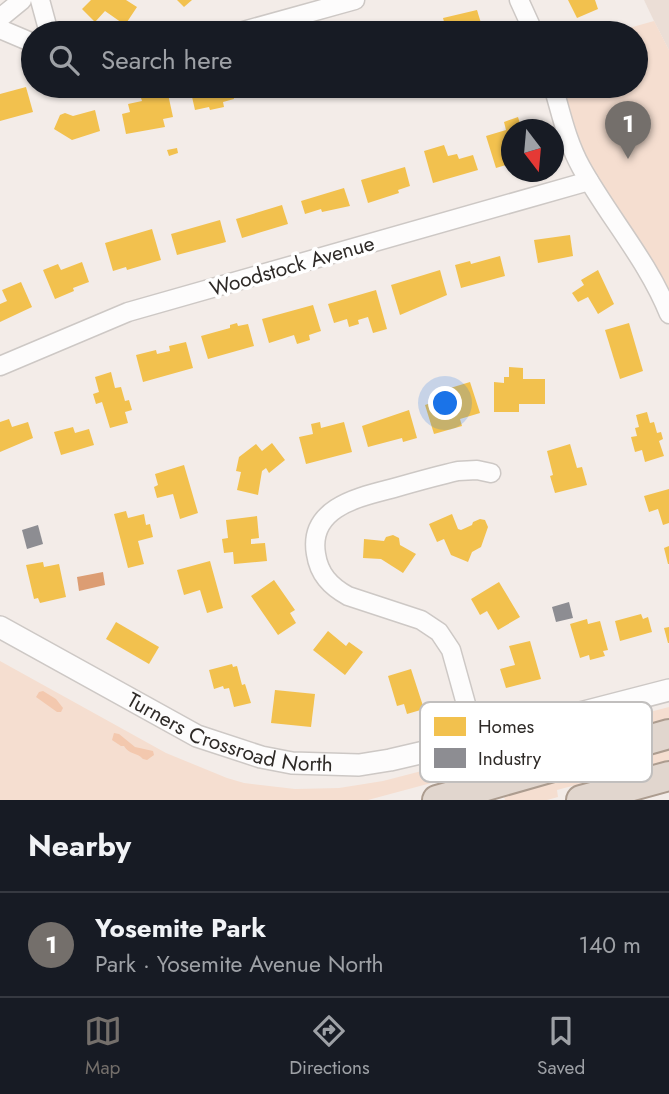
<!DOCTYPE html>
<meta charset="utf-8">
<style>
body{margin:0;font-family:Jost,sans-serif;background:#242831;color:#f1f3f6}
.compass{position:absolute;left:501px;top:119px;width:63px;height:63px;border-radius:50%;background:#171b24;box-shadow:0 2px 5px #0004;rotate:164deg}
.you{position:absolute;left:446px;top:404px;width:24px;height:24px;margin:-18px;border:5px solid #fff;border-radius:50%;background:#1a73e8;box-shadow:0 0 0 10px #1a73e833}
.badge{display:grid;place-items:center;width:46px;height:46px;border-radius:50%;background:#746f6b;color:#fff;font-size:23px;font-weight:700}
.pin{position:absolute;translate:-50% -58px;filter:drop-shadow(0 2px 4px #0008)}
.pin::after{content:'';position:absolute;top:37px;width:24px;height:21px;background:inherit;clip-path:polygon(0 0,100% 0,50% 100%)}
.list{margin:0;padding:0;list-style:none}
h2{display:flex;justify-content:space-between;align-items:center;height:91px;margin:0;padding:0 28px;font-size:30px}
h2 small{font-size:23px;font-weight:400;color:#9ea1a6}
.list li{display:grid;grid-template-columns:46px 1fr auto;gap:21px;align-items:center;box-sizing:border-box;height:105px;padding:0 28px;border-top:2px solid #363941}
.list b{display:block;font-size:26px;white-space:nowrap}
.list p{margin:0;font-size:23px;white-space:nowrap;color:#9ea1a6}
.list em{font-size:23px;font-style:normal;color:#9ea1a6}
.icon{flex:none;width:38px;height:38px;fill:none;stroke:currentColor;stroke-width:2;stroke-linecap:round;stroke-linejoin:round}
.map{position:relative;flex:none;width:669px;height:800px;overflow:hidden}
.search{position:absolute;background:#171b24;box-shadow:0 2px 5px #0004;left:21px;right:21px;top:21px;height:77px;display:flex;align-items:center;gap:18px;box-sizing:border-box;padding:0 24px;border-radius:38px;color:#9ea1a6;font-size:26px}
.sheet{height:196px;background:#171b24}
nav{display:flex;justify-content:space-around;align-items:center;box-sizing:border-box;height:98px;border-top:2px solid #363941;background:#171b24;font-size:19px;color:#9ea1a6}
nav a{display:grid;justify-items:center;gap:4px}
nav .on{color:#746f6b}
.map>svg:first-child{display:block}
.built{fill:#ebded6}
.green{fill:#f5ded0}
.forest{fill:#f3c8ae}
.water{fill:#dc9d73}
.homes{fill:#f2c14e}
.industry{fill:#8d8d92}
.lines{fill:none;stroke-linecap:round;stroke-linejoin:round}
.minor-casing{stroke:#cdc8c5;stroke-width:21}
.tertiary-casing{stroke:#cdc8c5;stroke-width:24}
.trunk-casing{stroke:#ac9c8f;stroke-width:32}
.minor{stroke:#fdfcfc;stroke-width:18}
.tertiary{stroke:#fdfcfc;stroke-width:21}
.trunk{stroke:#e1d6ce;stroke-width:28}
.labels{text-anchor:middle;stroke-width:7;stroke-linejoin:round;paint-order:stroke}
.street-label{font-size:21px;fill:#2f2b28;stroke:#fff}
.key{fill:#fff;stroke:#c1bfbe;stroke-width:2}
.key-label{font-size:19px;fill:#2f2b28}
</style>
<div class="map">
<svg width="669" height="800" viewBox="0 0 669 800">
<rect width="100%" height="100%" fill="#f3ece8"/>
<path class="built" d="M 644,0 L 669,0 L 669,50 L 654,21 Z"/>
<g class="green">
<path d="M 654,21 L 669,50 L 669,290 L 584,154 L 562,86 L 636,86 L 636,33 L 611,33 Z"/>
<path d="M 0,661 L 166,753 L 227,778 L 244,783 L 295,789 L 339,788 L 383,781 L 669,707 L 669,719 L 368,800 L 0,800 Z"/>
<path d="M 669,745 L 669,760 L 557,790 L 558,797 L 547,800 L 505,800 L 503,794 Z"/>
</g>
<g class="forest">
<path d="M 43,691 L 56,699 L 63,708 L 61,712 L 57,712 L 36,697 L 39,692 Z"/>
<path d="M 114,733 L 119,734 L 135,747 L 153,751 L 154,755 L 147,760 L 143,759 C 137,752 129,755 124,746 L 121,746 L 112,740 Z"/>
</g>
<path class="water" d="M 103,572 L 105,585 L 79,591 L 77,577 Z"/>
<g class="homes">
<path d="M 91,0 L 126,0 L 137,7 L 125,25 L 105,11 L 95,22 L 82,9 Z"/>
<path d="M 177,0 L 192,0 L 184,7 Z"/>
<path d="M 568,0 L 595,0 L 598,9 L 577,18 Z"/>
<path d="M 477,10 L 484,33 L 447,33 L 443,18 Z"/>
<path d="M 424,24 L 426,33 L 394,33 Z"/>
<path d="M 199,86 L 231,86 L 234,99 L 223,102 L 224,107 L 210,110 L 209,107 L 195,110 L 190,88 Z"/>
<path d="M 266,86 L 289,86 L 268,93 Z"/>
<path d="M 26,87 L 33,112 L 0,121 L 0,94 Z"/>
<path d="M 168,94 L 173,117 L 163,119 L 165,127 L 126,134 L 122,114 L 130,112 L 128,104 L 142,101 L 141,98 Z"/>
<path d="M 95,110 L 100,131 L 72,140 L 54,129 L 60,115 L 65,113 L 73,116 Z"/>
<path d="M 518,117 L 522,130 L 512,130 L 512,163 L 496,168 L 486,136 L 506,130 L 504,122 Z"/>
<path d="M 444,145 L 448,156 L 457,154 L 459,159 L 473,155 L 478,170 L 433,183 L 424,151 Z"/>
<path d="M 177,148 L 178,153 L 169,156 L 167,150 Z"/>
<path d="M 405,167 L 410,186 L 398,190 L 399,193 L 368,203 L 361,180 Z"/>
<path d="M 344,188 L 350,206 L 322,212 L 321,209 L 305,214 L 301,201 Z"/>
<path d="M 282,205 L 288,224 L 242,238 L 236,219 Z"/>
<path d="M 220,220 L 226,242 L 177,255 L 171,234 Z"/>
<path d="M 152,229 L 161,260 L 127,270 L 126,267 L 113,271 L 105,243 Z"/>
<path d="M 570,235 L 573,256 L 538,263 L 534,240 Z"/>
<path d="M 500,256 L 505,276 L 461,288 L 455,265 L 470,261 L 471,264 Z"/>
<path d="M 82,262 L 89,282 L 73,288 L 74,291 L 55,299 L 43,270 L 58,264 L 61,270 Z"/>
<path d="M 440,270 L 447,295 L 400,315 L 391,285 Z"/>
<path d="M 598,270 L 614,304 L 598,314 L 588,297 L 578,302 L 572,293 L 584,285 L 581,280 Z"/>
<path d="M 21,282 L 32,307 L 0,322 L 0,304 L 7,301 L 2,290 Z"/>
<path d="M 376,290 L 387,329 L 373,333 L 368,317 L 358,320 L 359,324 L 349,327 L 347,319 L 334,323 L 328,304 Z"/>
<path d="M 313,305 L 321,331 L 309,335 L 310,340 L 297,344 L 294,335 L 269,343 L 262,319 Z"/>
<path d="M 237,323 L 238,326 L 248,324 L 254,346 L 208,359 L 201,336 L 230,328 L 230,325 Z"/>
<path d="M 629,323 L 643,371 L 620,379 L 605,330 Z"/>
<path d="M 186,342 L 193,368 L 143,382 L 136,355 L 156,350 L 157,354 L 170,351 L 169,346 Z"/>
<path d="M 509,367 L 523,368 L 523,379 L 545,379 L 545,404 L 519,404 L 519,412 L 494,412 L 494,382 L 504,383 L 504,377 L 509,377 Z"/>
<path d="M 111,372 L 115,388 L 121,387 L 125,401 L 129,400 L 132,410 L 125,412 L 128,423 L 110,428 L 102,402 L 96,404 L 93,394 L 99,392 L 95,377 Z"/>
<path d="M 470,382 L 480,413 L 460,419 L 462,426 L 434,434 L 425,405 L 449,397 L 447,389 Z"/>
<path d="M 409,410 L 417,438 L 403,442 L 402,438 L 368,447 L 362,426 Z"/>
<path d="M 647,412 L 650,423 L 654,422 L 657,433 L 661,432 L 663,439 L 659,441 L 664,456 L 645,462 L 642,450 L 635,452 L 631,437 L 637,436 L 635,428 L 639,427 L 636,415 Z"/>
<path d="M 9,419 L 12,427 L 28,422 L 33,438 L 0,452 L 0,422 Z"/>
<path d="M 320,422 L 321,428 L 344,422 L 352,452 L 306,464 L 299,437 L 313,434 L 311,424 Z"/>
<path d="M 73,427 L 75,433 L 89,429 L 94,445 L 61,455 L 54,432 Z"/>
<path d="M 272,443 L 285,460 L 269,473 L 266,468 L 262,471 L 258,495 L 237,490 L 241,472 L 236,471 L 239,457 L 256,444 L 262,451 Z"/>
<path d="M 570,444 L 577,468 L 582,467 L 587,485 L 555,493 L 550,476 L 553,475 L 547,451 Z"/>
<path d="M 184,465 L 198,513 L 180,519 L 173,494 L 157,498 L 154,487 L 158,485 L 155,474 Z"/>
<path d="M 669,489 L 669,523 L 663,525 L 658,509 L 649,512 L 644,496 Z"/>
<path d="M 126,511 L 128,518 L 144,514 L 146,525 L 150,524 L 153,537 L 138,541 L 144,564 L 128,568 L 114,514 Z"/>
<path d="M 452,514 L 458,529 L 461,530 L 472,525 L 473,522 L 480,519 L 485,520 L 488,527 L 481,547 L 472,552 L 468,562 L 451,555 L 444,539 L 437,542 L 429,524 Z"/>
<path d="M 257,516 L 259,538 L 251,539 L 251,544 L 265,543 L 267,561 L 234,564 L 233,552 L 224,553 L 222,539 L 228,538 L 226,520 Z"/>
<path d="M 393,535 L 399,538 L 400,545 L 416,554 L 403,573 L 381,559 L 363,558 L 364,539 L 384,541 L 386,537 Z"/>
<path d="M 669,546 L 669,564 L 668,564 L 664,548 Z"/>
<path d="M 210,561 L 223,608 L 207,613 L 200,590 L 184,595 L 177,570 Z"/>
<path d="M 43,562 L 44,567 L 59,564 L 66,597 L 40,603 L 38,598 L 34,599 L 26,565 Z"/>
<path d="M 274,580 L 295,610 L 290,613 L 296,623 L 278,635 L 251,596 Z"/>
<path d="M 499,582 L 520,617 L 498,630 L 487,611 L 480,615 L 471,599 Z"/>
<path d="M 641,614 L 643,619 L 648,617 L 652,632 L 620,641 L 615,621 Z"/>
<path d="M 587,619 L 588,624 L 600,621 L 608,650 L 603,651 L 605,656 L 590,660 L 589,655 L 580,658 L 570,624 Z"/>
<path d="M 116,622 L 159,647 L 149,664 L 106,639 Z"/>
<path d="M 669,627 L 669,643 L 668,643 L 664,628 Z"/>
<path d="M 328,631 L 346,646 L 349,642 L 363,652 L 345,675 L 313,650 Z"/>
<path d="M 530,641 L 541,679 L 506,688 L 500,669 L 515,665 L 509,646 Z"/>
<path d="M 232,664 L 233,667 L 237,666 L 242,685 L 245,684 L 251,703 L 234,707 L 229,688 L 224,689 L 223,686 L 214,689 L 209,670 Z"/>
<path d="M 411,669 L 424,709 L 407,714 L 404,704 L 397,706 L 388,676 Z"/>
<path d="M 275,690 L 315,694 L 311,727 L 271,723 Z"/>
</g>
<g class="industry">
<path d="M 38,525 L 43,544 L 27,549 L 22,530 Z"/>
<path d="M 569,602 L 573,618 L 556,622 L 552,607 Z"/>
</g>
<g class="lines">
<defs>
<g id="minor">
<path d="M 40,0 L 49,33"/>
<path d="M 519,0 L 534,33"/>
<path d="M 0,18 L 22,0"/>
<path d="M 0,29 L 33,43"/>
<path d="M 236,33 L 355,0"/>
<path d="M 553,86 C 561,113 567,142 581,167 C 608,216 648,261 669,314"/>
<path d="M 0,366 L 128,312 L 589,181"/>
<path d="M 476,740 L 451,650 L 439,632 L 421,620 L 348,596 C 330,586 319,574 316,554 C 308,507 360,497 394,488 C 415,482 436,476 458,471 L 477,470 L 491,473"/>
</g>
<g id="tertiary">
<path id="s1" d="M 0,627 L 197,736 L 261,757 L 292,763 L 359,765 L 390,760 L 476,740 L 669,690"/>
</g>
<g id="trunk">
<path d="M 437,800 L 669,734"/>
<path d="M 581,800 L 669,776"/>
</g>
</defs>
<use href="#minor" class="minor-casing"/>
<use href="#tertiary" class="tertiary-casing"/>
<use href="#trunk" class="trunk-casing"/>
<use href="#minor" class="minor"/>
<use href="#tertiary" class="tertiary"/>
<use href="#trunk" class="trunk"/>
</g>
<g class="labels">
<g class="street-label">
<text transform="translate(292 266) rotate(-16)" y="7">Woodstock Avenue</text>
<text dy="7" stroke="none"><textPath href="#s1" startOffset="256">Turners Crossroad North</textPath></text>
</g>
</g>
<rect x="420" y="702" width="232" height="80" rx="10" class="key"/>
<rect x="434" y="717" width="32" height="19" fill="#f2c14e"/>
<rect x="434" y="748" width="32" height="20" fill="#8d8d92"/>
<g class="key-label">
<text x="478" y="733">Homes</text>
<text x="478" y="765">Industry</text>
</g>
</svg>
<svg class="compass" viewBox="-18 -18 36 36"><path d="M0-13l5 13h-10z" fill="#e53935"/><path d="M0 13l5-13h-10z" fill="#9ea1a6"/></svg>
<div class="you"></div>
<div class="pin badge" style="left:628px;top:159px">1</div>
<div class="search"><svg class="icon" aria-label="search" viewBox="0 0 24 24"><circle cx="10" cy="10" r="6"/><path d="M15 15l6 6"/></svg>Search here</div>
</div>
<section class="sheet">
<h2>Nearby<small></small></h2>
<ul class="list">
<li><span class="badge">1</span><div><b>Yosemite Park</b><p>Park · Yosemite Avenue North</p></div><em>140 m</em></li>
</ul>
</section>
<nav>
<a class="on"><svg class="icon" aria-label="map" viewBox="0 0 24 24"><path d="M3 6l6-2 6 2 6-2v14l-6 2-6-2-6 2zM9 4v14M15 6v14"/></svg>Map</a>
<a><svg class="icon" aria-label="directions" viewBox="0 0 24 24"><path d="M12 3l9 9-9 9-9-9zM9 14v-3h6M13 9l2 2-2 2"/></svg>Directions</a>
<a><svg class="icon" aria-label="saved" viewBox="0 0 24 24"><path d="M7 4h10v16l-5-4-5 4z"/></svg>Saved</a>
</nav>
